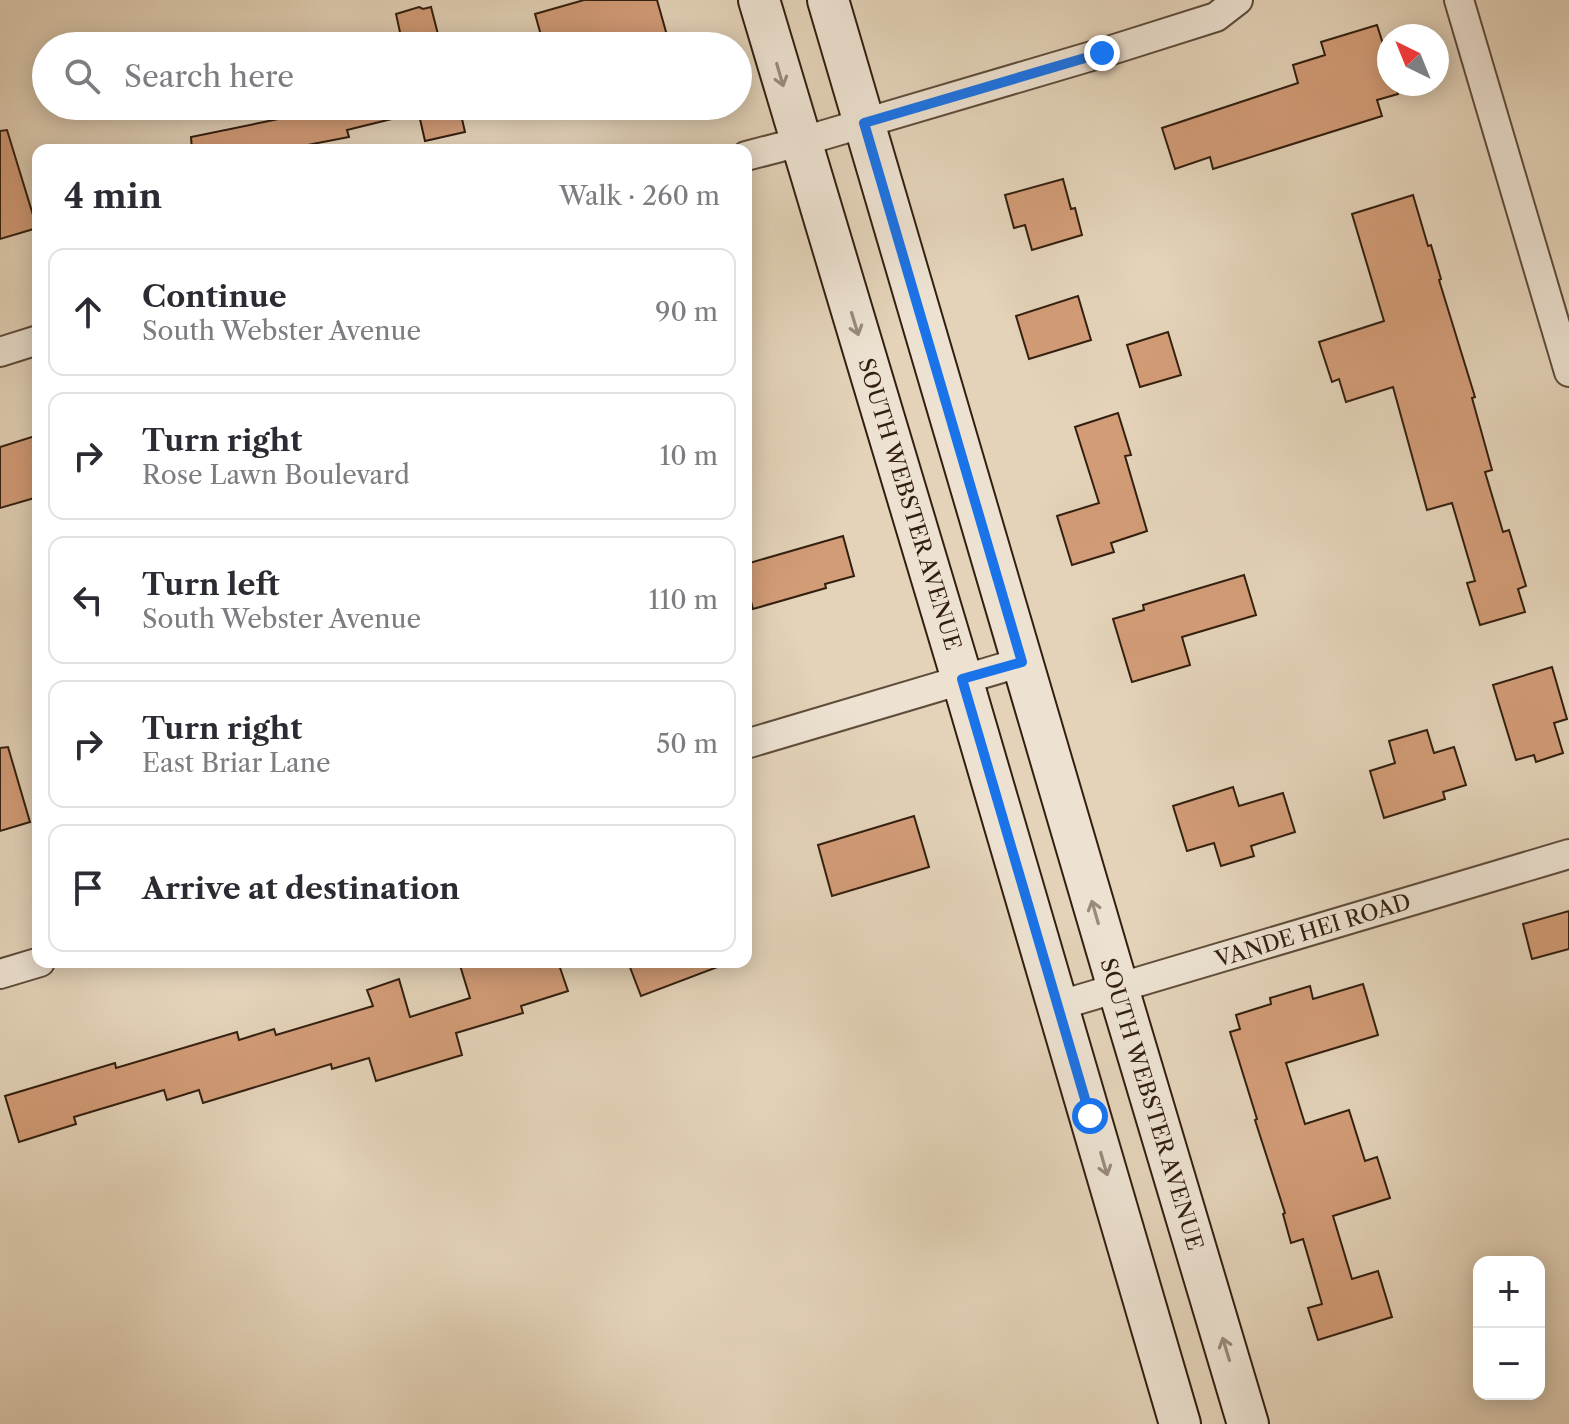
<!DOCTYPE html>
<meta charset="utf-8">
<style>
body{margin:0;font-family:"Libre Caslon Text",serif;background:#f2f2f3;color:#2b2b33}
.controls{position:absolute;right:24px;bottom:24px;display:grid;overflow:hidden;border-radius:16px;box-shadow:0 4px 20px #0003}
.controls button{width:72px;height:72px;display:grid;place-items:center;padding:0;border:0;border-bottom:2px solid #e1e1e2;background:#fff;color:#2b2b33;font:40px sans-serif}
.compass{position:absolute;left:1377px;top:24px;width:72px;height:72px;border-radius:50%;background:#fff;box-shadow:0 4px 20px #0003;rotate:317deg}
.stop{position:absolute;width:24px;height:24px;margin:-18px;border:6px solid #1a73e8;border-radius:50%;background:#fff}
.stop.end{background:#1a73e8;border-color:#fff;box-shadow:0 2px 8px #0008}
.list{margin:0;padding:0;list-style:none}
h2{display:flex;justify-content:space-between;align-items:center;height:104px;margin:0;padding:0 32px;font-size:34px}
h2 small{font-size:26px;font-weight:400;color:#7c7c81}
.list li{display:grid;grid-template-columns:52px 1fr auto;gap:24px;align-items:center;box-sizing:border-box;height:128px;margin:0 16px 16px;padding:0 16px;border:2px solid #e1e1e2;border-radius:16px}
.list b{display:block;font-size:30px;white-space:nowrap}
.list p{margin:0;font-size:26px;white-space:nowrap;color:#7c7c81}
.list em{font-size:26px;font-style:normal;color:#7c7c81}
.icon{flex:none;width:44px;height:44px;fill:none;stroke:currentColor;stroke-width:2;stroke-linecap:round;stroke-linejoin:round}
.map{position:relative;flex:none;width:1569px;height:1424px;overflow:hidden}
.search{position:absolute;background:#fff;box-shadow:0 4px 20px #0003;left:32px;top:32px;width:720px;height:88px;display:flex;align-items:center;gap:20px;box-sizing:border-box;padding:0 28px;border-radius:44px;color:#7c7c81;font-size:30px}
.panel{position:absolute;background:#fff;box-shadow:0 4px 20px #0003;left:32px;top:144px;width:720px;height:824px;border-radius:16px}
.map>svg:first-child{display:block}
.building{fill:#d29c77;stroke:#331f10;stroke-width:2}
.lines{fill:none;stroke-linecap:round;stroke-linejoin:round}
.street-casing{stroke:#5f4c3a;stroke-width:32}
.secondary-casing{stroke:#331f10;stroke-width:44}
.street{stroke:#ede2d2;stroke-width:28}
.secondary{stroke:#ede2d2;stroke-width:40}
.oneway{stroke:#998a7b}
.route{stroke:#1a73e8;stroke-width:10}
.labels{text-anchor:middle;stroke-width:8;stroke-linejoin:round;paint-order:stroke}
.street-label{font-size:22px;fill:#331f10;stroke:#ede2d2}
</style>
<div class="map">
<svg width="1569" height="1424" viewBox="0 0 1569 1424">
<rect width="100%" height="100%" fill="#e4d3b9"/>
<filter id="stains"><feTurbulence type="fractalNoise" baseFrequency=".0025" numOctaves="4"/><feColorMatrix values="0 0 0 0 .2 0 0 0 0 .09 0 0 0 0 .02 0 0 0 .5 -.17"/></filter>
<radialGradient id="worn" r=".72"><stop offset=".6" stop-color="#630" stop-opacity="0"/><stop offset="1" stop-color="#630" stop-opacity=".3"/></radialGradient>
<g class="building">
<path d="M 584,0 L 657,0 L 670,46 L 544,46 L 535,14 Z"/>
<path d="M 419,7 L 423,9 L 431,7 L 441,46 L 403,46 L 396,14 Z"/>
<path d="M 1377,25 L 1389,63 L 1389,84 L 1395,84 L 1398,94 L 1377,100 L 1382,116 L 1213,169 L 1210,157 L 1175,169 L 1162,128 L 1298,83 L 1293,65 L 1325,55 L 1321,42 Z"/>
<path d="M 307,106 L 399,106 L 400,117 L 347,130 L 349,137 L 302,146 L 302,150 L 192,150 L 191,137 L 308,113 Z"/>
<path d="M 417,106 L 459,106 L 465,132 L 425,141 Z"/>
<path d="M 7,130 L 37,228 L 0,239 L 0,131 Z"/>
<path d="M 1063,179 L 1071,209 L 1075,208 L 1082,235 L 1032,250 L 1025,225 L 1014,228 L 1005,195 Z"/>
<path d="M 1413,195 L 1428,246 L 1431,245 L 1441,279 L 1439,280 L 1475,397 L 1472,398 L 1492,470 L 1485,472 L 1503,532 L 1509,530 L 1526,586 L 1518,589 L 1525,612 L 1480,625 L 1467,583 L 1475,581 L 1452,503 L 1427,510 L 1393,387 L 1346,402 L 1339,379 L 1332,382 L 1319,342 L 1384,321 L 1352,214 Z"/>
<path d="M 1078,296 L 1091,340 L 1029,359 L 1016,316 Z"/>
<path d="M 1168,332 L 1181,375 L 1140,387 L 1127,345 Z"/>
<path d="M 1118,413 L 1131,455 L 1125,456 L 1147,531 L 1111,543 L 1114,552 L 1072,565 L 1057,516 L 1099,503 L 1075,427 Z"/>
<path d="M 38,435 L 38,497 L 0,508 L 0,447 Z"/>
<path d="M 843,536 L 854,576 L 825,584 L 826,588 L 753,609 L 746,583 L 746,564 Z"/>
<path d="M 1244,575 L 1256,615 L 1182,637 L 1190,665 L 1132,682 L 1113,619 L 1144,610 L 1143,605 Z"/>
<path d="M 1552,667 L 1567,719 L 1554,723 L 1563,753 L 1536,762 L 1534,755 L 1516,760 L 1493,685 Z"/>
<path d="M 1427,730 L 1434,753 L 1454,747 L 1466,785 L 1443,792 L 1445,799 L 1384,818 L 1370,771 L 1395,763 L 1389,741 Z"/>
<path d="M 8,747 L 30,822 L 0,831 L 0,748 Z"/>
<path d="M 1233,787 L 1239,806 L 1283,793 L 1295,832 L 1251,846 L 1254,856 L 1221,866 L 1214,843 L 1187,851 L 1173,806 Z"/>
<path d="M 914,816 L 929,867 L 832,896 L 818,845 Z"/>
<path d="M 1569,911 L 1569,949 L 1532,959 L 1523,924 Z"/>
<path d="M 459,962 L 558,962 L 568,991 L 521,1006 L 523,1013 L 456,1033 L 462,1055 L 376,1081 L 369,1058 L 332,1069 L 331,1064 L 203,1103 L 199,1090 L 167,1100 L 164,1090 L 74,1117 L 76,1124 L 19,1142 L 5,1096 L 115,1063 L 116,1068 L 237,1032 L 239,1040 L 274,1029 L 276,1035 L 373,1006 L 367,990 L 399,979 L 410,1017 L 470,998 Z"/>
<path d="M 628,962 L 722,962 L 723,965 L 641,996 Z"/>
<path d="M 1363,984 L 1378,1035 L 1286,1063 L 1305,1124 L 1349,1110 L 1365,1161 L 1377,1157 L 1390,1198 L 1333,1216 L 1352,1279 L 1378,1271 L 1392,1317 L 1318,1340 L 1308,1308 L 1322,1304 L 1303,1239 L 1291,1243 L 1283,1214 L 1285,1213 L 1255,1120 L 1257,1119 L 1230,1032 L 1240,1029 L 1236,1015 L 1271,1004 L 1270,998 L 1310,986 L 1313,999 Z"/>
</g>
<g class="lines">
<defs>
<g id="street">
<path d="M 1459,0 L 1569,372"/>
<path d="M 746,156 L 800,142 L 1102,53 L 1216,17 L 1238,0"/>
<path d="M 0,352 L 38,340"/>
<path d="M 746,744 L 1022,662"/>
<path d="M 0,974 L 40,962"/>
<path d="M 1057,1006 L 1569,854"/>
</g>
<g id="secondary">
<path d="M 759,0 L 962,679 L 1180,1424"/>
<path d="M 828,0 L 1118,988 L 1248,1424"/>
</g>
</defs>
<use href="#street" class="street-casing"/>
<use href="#secondary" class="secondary-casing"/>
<use href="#street" class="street"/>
<use href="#secondary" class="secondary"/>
</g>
<defs><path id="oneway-shaft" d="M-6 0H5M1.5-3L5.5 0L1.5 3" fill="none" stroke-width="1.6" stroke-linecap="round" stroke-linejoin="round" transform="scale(2)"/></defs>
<g class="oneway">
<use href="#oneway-shaft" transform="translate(780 75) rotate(74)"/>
<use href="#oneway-shaft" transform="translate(855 324) rotate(73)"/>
<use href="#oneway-shaft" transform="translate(1095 912) rotate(-106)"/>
<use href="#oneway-shaft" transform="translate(1104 1164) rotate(74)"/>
<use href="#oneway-shaft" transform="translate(1226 1349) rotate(-107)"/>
</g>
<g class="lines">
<path class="route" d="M 1090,1116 L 962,679 L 1022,662 L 864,123 L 1102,53"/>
</g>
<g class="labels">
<g class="street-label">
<text transform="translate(910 504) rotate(73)" y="8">SOUTH WEBSTER AVENUE</text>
<text transform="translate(1313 930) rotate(-17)" y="8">VANDE HEI ROAD</text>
<text transform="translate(1152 1104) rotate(73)" y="8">SOUTH WEBSTER AVENUE</text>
</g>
</g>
<rect width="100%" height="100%" filter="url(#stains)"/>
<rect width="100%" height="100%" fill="url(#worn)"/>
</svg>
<div class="controls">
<button>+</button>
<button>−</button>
</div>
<svg class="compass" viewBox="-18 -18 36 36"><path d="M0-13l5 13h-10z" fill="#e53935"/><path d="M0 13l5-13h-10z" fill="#7c7c81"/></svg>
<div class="stop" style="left:1090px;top:1116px"></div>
<div class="stop end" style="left:1102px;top:53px"></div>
<div class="search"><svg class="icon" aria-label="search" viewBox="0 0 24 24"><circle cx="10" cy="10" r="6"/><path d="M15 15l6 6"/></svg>Search here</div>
<section class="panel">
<h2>4 min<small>Walk · 260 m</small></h2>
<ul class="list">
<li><svg class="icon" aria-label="ahead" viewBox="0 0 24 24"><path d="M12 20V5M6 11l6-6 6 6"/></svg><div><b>Continue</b><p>South Webster Avenue</p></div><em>90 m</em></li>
<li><svg class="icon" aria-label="right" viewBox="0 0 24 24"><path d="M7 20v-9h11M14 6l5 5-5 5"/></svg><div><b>Turn right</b><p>Rose Lawn Boulevard</p></div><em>10 m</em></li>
<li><svg class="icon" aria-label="left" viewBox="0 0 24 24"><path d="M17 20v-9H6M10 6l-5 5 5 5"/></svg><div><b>Turn left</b><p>South Webster Avenue</p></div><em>110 m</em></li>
<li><svg class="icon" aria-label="right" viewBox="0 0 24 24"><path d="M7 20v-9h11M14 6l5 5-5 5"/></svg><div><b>Turn right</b><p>East Briar Lane</p></div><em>50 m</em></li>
<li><svg class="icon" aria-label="arrive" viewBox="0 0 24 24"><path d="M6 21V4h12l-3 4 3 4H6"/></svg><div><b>Arrive at destination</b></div></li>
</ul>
</section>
</div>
